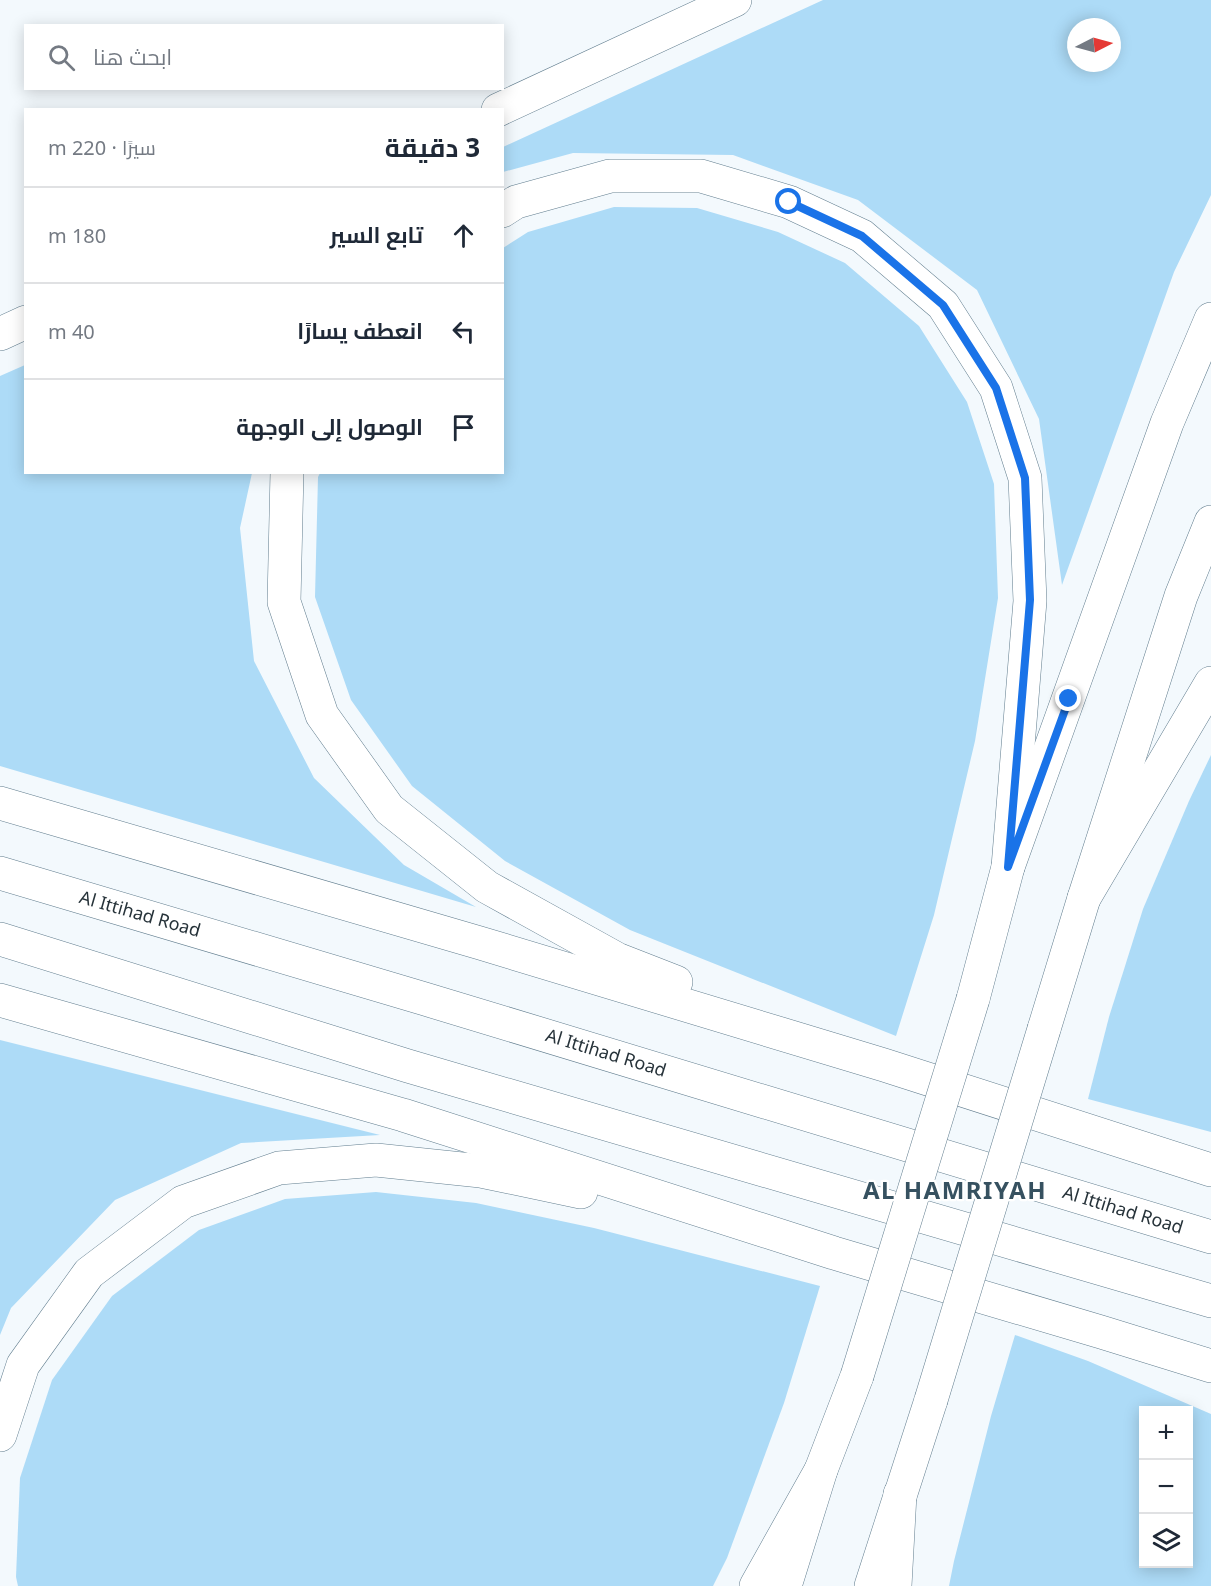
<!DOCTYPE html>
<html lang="ar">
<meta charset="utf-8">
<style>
body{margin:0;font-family:"Noto Sans",Cairo,sans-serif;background:#f6f6f7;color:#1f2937;direction:rtl}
.controls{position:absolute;right:18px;bottom:18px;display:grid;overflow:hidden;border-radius:0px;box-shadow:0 3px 15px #0003}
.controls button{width:54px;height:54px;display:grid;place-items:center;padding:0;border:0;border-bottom:2px solid #e0e1e3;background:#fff;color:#1f2937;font:30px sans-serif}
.compass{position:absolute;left:1067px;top:18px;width:54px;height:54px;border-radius:50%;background:#fff;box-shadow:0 3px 15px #0003;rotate:84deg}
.stop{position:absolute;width:18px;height:18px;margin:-14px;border:4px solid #1a73e8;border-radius:50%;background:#fff}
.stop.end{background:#1a73e8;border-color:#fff;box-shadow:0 2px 6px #0008}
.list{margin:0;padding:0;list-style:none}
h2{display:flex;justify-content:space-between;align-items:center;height:78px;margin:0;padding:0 24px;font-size:26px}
h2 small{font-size:20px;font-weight:400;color:#747a83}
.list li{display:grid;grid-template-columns:39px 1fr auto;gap:18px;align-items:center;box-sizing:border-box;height:96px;padding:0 24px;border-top:2px solid #e0e1e3}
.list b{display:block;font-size:22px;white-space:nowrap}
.list em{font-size:20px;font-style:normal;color:#747a83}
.icon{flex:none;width:33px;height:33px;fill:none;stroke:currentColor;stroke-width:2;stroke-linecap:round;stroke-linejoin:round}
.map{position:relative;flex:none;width:1211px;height:1586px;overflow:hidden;direction:ltr}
.search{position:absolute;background:#fff;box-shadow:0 3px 15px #0003;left:24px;top:24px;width:480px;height:66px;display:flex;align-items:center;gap:15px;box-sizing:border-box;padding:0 21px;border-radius:0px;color:#747a83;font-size:22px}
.panel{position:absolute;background:#fff;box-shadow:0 3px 15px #0003;left:24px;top:108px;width:480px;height:366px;border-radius:0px;direction:rtl}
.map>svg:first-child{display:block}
.green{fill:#addbf7;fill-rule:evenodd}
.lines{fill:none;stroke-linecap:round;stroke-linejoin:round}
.tertiary-casing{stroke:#627e8f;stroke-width:34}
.primary-casing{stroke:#627e8f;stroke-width:34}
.trunk-casing{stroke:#627e8f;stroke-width:34}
.tertiary{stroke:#fff;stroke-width:33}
.primary{stroke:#fff;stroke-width:33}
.trunk{stroke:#fff;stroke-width:33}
.tertiary-bridge-casing{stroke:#627e8f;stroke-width:34;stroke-linecap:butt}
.tertiary-bridge{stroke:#fff;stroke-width:33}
.route{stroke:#1a73e8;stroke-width:8}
.labels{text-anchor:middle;stroke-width:4.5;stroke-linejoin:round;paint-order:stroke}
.street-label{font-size:18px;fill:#27333a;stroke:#fff}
.district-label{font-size:24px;font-weight:bold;letter-spacing:1.5px;fill:#365160;stroke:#fff}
</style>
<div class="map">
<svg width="1211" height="1586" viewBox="0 0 1211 1586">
<rect width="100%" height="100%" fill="#f3f9fd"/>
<g class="green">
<path d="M 823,0 L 1211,0 L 1211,195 L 1174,272 L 1062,585 L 1039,419 L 977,290 L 858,200 L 733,155 L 573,153 L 503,172 L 503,147 ZM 1076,27 L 1112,27 L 1112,63 L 1076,63 Z"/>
<path d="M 614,207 L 697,208 L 778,232 L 845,263 L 919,326 L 967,402 L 994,484 L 998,598 L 975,741 L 934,915 L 896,1036 L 630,930 L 505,861 L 412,786 L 351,700 L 315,597 L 318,477 L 320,473 L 502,472 L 503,248 L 528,232 Z"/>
<path d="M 25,365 L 26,472 L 252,473 L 240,528 L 254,661 L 314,778 L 404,865 L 476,907 L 0,766 L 0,376 Z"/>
<path d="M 1211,755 L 1211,1132 L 1088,1099 L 1109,1017 L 1143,909 L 1189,801 Z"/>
<path d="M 0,1040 L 380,1135 L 241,1143 L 115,1200 L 11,1308 L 0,1335 Z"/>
<path d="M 376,1192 L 476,1203 L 594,1228 L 820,1286 L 784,1403 L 727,1558 L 713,1586 L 18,1586 L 16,1577 L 20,1478 L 52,1380 L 112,1296 L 199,1230 L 285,1199 Z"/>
<path d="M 1015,1335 L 1088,1361 L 1211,1414 L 1211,1586 L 949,1586 L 954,1561 L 991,1416 ZM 1188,1410 L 1188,1564 L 1144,1564 L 1144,1410 Z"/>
</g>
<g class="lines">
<defs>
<g id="tertiary">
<path d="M 973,999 L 1008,867 L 1167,423 L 1211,319"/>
<path d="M 1044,1029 L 1084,898 L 1181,596 L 1211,522"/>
<path d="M 785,1586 L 821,1470 L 857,1376"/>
<path d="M 871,1586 L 931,1400"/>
</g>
<g id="primary">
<path d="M 498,110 L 735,0"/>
<path d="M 502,211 L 516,202 L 610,176 L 701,176 L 789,202 L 862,236 L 943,305 L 996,388 L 1025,478 L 1030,601 L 1008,867"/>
<path d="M 0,334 L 26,322"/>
<path d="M 287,472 L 284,602 L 322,715 L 389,809 L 487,887 L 617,959 L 676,982"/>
<path d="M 0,803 L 480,943 L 884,1065 L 1211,1170"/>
<path d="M 1084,898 L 1211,683"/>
<path d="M 0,1000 L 403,1115 L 834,1253 L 1101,1332 L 1211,1366"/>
<path d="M 0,1435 L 23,1365 L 89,1273 L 183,1202 L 279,1168 L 376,1160 L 481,1171 L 581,1192"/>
<path d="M 756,1586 L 821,1470"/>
<path d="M 895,1586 L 900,1494"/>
</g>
<g id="trunk">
<path d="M 0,873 L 425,999 L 1211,1237"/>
<path d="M 0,939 L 408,1066 L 1211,1301"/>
</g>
</defs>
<use href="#tertiary" class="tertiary-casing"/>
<use href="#primary" class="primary-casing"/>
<use href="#trunk" class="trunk-casing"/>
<use href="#tertiary" class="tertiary"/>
<use href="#primary" class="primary"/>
<use href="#trunk" class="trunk"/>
<defs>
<g id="tertiary-bridge">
<path d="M 857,1376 L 973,999"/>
<path d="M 931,1400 L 1044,1029"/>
</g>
</defs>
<use href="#tertiary-bridge" class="tertiary-bridge-casing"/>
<use href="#tertiary-bridge" class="tertiary-bridge"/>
</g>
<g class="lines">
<path class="route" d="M 789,202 L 862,236 L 943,305 L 996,388 L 1025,478 L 1030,600 L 1008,867 L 1069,699"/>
</g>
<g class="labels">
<g class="street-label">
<text transform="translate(140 914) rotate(16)" y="6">Al Ittihad Road</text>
<text transform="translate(606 1053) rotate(17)" y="6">Al Ittihad Road</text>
<text transform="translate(1123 1210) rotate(17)" y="6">Al Ittihad Road</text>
</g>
<g class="district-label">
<text x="955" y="1199">AL HAMRIYAH</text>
</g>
</g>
</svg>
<div class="controls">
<button>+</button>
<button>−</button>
<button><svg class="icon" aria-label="layers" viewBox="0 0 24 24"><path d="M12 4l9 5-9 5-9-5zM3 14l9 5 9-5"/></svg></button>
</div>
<svg class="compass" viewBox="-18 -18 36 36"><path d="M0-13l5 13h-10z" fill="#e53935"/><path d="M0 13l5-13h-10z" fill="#747a83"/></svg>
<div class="stop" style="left:789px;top:202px"></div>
<div class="stop end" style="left:1069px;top:699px"></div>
<div class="search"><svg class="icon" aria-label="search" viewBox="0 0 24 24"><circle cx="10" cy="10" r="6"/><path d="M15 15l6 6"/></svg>ابحث هنا</div>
<section class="panel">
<h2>3 دقيقة<small>سيرًا · 220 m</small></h2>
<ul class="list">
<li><svg class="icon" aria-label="ahead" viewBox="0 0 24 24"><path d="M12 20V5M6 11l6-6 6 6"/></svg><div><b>تابع السير</b></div><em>180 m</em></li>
<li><svg class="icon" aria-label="left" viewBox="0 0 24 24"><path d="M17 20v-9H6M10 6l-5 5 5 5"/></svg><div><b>انعطف يسارًا</b></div><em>40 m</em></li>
<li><svg class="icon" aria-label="arrive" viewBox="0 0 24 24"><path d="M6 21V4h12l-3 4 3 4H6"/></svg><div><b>الوصول إلى الوجهة</b></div></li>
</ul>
</section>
</div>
